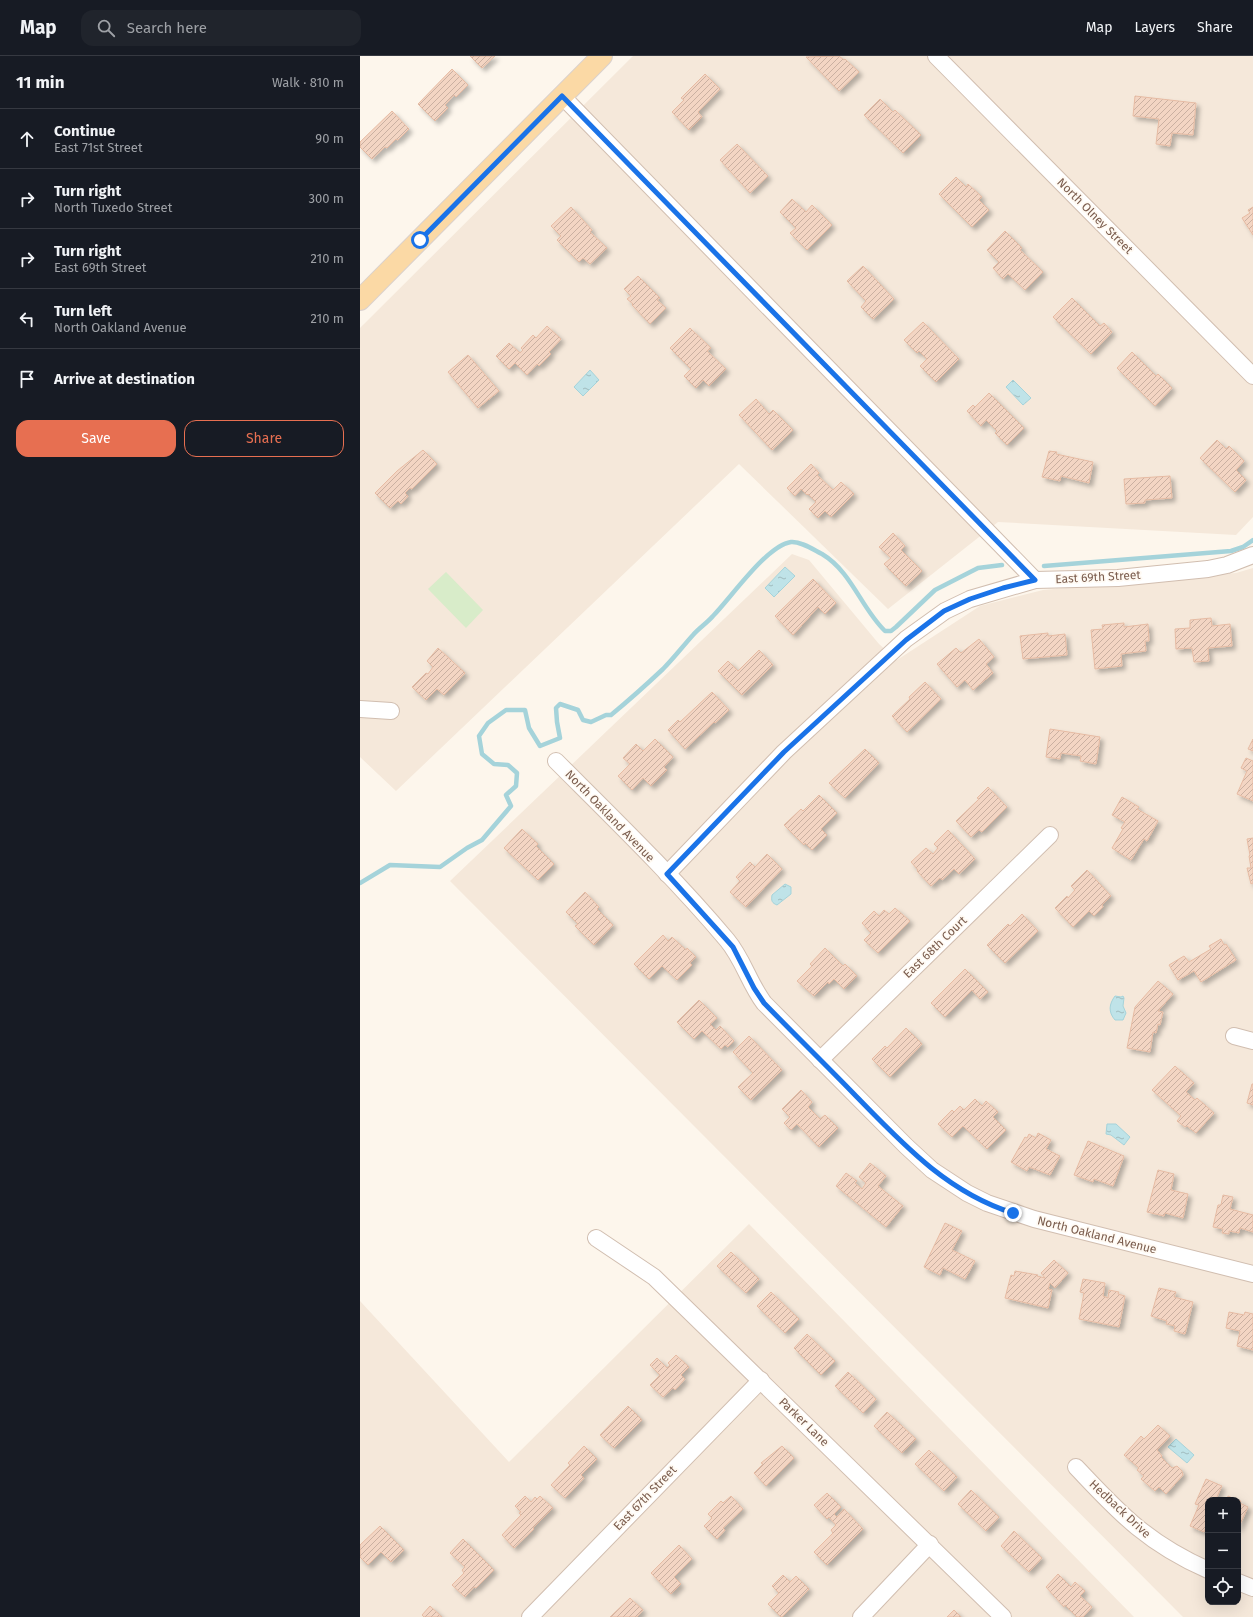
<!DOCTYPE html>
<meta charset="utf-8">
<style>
body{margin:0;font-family:"Fira Sans",sans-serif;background:#20242c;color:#f1f3f6}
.controls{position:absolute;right:12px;bottom:12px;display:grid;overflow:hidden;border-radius:8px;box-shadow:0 4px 16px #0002}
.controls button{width:36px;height:36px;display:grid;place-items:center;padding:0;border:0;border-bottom:1px solid #363941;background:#171b24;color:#f1f3f6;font:20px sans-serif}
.stop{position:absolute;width:12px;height:12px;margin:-9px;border:3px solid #1a73e8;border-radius:50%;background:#fff}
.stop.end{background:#1a73e8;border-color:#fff;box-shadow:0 1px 4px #0008}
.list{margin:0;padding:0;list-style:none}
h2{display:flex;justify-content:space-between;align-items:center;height:52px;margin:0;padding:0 16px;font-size:17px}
h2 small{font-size:13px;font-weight:400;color:#9ea1a6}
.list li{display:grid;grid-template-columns:26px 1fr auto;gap:12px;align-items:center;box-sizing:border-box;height:60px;padding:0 16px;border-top:1px solid #363941}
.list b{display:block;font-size:15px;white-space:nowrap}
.list p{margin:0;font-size:13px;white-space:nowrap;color:#9ea1a6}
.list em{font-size:13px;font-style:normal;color:#9ea1a6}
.actions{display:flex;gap:8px;padding:12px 16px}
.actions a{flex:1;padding:9px 0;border:1px solid #e76f51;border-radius:12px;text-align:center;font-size:14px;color:#e76f51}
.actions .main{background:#e76f51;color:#fff}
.icon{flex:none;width:22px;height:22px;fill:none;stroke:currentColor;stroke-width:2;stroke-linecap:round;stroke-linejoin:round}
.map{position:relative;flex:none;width:893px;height:1561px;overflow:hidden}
header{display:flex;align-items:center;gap:24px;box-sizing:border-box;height:56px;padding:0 20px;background:#171b24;border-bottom:1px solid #363941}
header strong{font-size:19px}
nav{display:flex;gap:22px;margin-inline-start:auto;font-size:14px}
.search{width:280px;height:36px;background:#20242c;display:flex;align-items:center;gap:10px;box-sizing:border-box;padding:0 14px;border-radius:12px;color:#9ea1a6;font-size:15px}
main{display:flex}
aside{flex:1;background:#171b24}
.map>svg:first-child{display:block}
.residential{fill:#f5e8da;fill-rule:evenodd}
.garden{fill:#d8ecc9}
.water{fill:url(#water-ripples);stroke:#a5d3da}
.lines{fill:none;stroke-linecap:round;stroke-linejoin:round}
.stream{stroke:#a5d3da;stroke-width:4.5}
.building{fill:url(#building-hatch);stroke:#e6bba3;filter:url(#shadow)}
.minor-casing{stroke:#d1beb0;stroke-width:18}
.major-casing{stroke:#dad1cd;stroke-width:22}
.minor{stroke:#fff;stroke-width:16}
.major{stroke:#fbd9a5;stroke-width:20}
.route{stroke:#1a73e8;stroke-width:5}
.labels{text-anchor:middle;stroke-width:3.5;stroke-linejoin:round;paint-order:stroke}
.street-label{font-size:12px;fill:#7a5c4d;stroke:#fffaf3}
</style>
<header>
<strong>Map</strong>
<div class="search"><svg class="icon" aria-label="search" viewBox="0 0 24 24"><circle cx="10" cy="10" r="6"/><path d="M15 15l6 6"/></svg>Search here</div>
<nav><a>Map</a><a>Layers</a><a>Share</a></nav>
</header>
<main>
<aside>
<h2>11 min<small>Walk · 810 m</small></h2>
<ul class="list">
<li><svg class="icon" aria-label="ahead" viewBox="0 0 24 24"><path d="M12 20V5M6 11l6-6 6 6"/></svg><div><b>Continue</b><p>East 71st Street</p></div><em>90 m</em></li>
<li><svg class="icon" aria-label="right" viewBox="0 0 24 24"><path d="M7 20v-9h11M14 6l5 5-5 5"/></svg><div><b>Turn right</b><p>North Tuxedo Street</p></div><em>300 m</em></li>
<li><svg class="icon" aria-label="right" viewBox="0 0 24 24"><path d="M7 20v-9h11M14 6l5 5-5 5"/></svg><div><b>Turn right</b><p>East 69th Street</p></div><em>210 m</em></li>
<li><svg class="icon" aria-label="left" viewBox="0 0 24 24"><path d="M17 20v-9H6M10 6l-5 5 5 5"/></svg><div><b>Turn left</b><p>North Oakland Avenue</p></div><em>210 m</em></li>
<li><svg class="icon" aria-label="arrive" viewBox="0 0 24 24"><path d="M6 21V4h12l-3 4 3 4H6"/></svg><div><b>Arrive at destination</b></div></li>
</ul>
<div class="actions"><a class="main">Save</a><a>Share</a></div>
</aside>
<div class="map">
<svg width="893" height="1561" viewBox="0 0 893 1561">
<defs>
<pattern id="water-ripples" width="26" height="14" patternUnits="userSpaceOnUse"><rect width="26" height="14" fill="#bfe3e8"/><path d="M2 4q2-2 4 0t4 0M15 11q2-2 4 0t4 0" fill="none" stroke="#a0bbbe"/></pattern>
<pattern id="building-hatch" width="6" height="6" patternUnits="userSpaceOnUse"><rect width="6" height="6" fill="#f3d5c3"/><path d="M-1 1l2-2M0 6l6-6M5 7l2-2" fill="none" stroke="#cab0a1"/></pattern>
<filter id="shadow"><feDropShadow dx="3.5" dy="3.5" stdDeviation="2" flood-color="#0004"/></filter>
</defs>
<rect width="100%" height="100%" fill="#fdf6ec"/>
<g class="residential">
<path d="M 273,0 L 893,0 L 893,461 L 876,479 L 638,466 L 528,553 L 379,408 L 36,735 L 0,701 L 0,272 Z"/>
<path d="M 432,498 L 449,504 L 519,588 L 537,604 L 620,550 L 683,534 L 876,517 L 893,512 L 893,1561 L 823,1561 L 90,825 ZM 848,1444 L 878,1444 L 878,1546 L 848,1546 Z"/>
<path d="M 389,1168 L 774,1561 L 0,1561 L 0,1245 L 149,1406 Z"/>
</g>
<path class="garden" d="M 86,516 L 123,554 L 106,572 L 68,533 Z"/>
<g class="water">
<path d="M 230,314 L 239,324 L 223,340 L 214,331 Z"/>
<path d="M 653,324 L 671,342 L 663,349 L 646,331 Z"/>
<path d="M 425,511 L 435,520 L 414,541 L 405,532 Z"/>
<path d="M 425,828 L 431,831 L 431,838 L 417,849 C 412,847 411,845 412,839 Z"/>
<path d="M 755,940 L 761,941 L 763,940 L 764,942 L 763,950 L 766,957 L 763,964 L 755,964 C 748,956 749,948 755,940 Z"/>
<path d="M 747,1068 L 756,1068 L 770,1081 L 764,1089 L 751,1079 L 746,1078 Z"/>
<path d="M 816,1383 L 834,1399 L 827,1407 L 808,1391 Z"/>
</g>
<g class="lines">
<g class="stream">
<path d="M 684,510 L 871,495 L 883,491 L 893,484"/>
<path d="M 0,827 L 30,809 L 80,811 L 107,792 L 122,784 L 151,750 L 146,739 L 156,730 L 157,717 L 148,709 L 134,708 L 122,698 L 119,680 L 128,667 L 146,654 L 165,654 L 169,672 L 180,690 L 200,682 L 197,666 L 196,652 L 200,648 L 218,654 L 223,664 L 231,666 L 246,659 L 251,659 C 268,645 286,629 303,613 C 314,602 323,590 333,579 C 339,572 347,567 353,560 C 371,542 406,490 431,486 C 441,485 454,494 462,498 C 492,516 501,552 525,575 L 531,575 L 536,571 L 575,534 L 618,512 L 642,509"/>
</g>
</g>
<g class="building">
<path d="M 110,0 L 135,0 L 122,12 Z"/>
<path d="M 479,0 L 484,4 L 485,3 L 499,16 L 479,35 L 446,1 Z"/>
<path d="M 92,13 L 108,29 L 96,41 L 94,39 L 85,49 L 88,52 L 75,65 L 58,48 Z"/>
<path d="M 345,18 L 360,33 L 338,56 L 342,61 L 329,74 L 312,56 L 324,44 L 321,42 Z"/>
<path d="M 775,40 L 836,47 L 833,79 L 812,77 L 810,90 L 796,88 L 799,63 L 773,60 Z"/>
<path d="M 520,43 L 533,56 L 535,54 L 561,79 L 543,97 L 504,59 Z"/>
<path d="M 32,55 L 49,73 L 38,84 L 36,83 L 27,92 L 25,91 L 12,103 L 0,91 L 0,86 Z"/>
<path d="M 377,88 L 408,120 L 390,137 L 360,104 Z"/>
<path d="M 596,121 L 606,131 L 608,128 L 622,141 L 619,144 L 629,154 L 612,171 L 579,138 Z"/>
<path d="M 432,143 L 446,156 L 452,149 L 472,169 L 447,194 L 430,177 L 436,172 L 420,156 Z"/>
<path d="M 211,151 L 232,174 L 230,176 L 247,192 L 230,208 L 223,202 L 219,206 L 197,184 L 201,180 L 191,170 Z"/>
<path d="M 893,151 L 893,179 L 882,162 L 890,157 L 888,154 Z"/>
<path d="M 645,175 L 662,192 L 660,194 L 683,216 L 665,234 L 648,218 L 643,223 L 633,212 L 639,206 L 627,194 Z"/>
<path d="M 503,210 L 534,243 L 513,263 L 501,251 L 506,245 L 487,225 Z"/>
<path d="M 278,220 L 300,242 L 297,244 L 306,252 L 290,268 L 272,249 L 273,248 L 267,243 L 271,240 L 264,233 Z"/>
<path d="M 712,242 L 740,270 L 744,267 L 752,276 L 731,298 L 693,261 Z"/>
<path d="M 563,266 L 599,303 L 576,326 L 560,310 L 567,303 L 559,295 L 557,297 L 544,284 Z"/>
<path d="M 187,270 L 201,283 L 189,296 L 191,298 L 179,310 L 177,308 L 167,319 L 155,307 L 149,313 L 136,300 L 149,287 L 160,297 L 163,294 L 161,292 L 173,279 L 176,282 Z"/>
<path d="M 330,272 L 351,292 L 347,295 L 366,313 L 349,330 L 343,324 L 336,332 L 324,320 L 331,313 L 310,292 Z"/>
<path d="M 772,296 L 796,320 L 798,318 L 812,332 L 795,350 L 757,312 Z"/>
<path d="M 108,299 L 139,335 L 118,352 L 88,316 Z"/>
<path d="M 629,337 L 664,372 L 647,389 L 635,377 L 637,375 L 626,364 L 621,370 L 607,355 L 613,349 L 615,351 Z"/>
<path d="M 396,343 L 409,358 L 413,354 L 433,374 L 412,394 L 379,359 Z"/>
<path d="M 857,384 L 866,393 L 869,390 L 884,405 L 876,414 L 886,424 L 875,436 L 840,402 Z"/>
<path d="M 63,394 L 77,408 L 52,433 L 50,432 L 45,437 L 48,440 L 41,448 L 38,445 L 30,452 L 15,437 L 37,415 Z"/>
<path d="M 689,395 L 697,396 L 696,398 L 733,406 L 729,427 L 701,420 L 700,425 L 682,421 Z"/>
<path d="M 451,408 L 459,417 L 457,419 L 473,434 L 481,426 L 494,438 L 471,461 L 465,455 L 458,462 L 449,453 L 456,446 L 448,438 L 447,439 L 441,433 L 435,440 L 427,432 Z"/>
<path d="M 810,420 L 812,442 L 785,444 L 785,447 L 766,448 L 764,423 Z"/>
<path d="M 533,477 L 545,490 L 541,494 L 562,515 L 546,530 L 524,508 L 531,502 L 519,491 Z"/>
<path d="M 453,523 L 476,547 L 465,558 L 458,551 L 433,579 L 415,560 Z"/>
<path d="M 851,562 L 852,570 L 870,568 L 872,590 L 848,592 L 849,605 L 834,606 L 832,592 L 816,593 L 815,573 L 830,572 L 830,564 Z"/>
<path d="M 764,567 L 764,571 L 788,568 L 789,585 L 785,585 L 786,595 L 761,598 L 762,610 L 735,613 L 731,574 L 743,573 L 742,569 Z"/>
<path d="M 688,577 L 688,580 L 705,578 L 707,599 L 663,603 L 660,580 Z"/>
<path d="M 619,583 L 634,601 L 626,608 L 633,617 L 613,634 L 605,624 L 597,631 L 577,608 L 596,592 L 601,597 Z"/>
<path d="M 78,592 L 105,617 L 84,639 L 77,633 L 66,644 L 52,631 L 66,617 L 68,618 L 73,611 L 67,605 Z"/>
<path d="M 399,594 L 413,609 L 382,639 L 358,615 L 368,605 L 378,615 Z"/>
<path d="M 565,626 L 581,643 L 547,676 L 532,660 L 550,643 L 549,641 Z"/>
<path d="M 352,636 L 369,654 L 355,667 L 354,666 L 325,693 L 308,674 L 318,664 L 320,666 Z"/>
<path d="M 690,673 L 740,681 L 736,708 L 720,705 L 721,700 L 701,697 L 700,703 L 686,701 Z"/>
<path d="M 295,683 L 313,701 L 304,711 L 307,714 L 291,730 L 283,722 L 272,734 L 258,720 L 270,708 L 263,702 L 276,688 L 283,695 Z"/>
<path d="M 893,683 L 893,695 L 888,693 Z"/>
<path d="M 505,693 L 519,707 L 485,742 L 469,727 Z"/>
<path d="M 886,702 L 893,705 L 893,745 L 877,738 L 887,715 L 881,712 Z"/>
<path d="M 628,731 L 647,751 L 622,776 L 619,774 L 611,781 L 596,765 L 619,743 L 617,742 Z"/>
<path d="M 459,739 L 477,757 L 461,773 L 467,779 L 452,794 L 445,787 L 444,789 L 424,769 L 441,753 L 443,755 Z"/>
<path d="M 762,741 L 779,751 L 777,753 L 798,765 L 787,785 L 784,783 L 771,804 L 752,792 L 763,773 L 761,772 L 765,766 L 752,759 Z"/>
<path d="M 162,773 L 178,788 L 176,790 L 194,808 L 178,824 L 144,792 Z"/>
<path d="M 588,774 L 615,803 L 599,818 L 594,813 L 582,824 L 580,822 L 571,830 L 557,815 L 558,814 L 551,806 L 566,792 L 573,798 L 578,792 L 574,788 Z"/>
<path d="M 893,782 L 893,827 L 891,828 L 887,812 L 891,812 L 889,800 L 890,799 L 887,783 Z"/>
<path d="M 407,798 L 422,813 L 386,851 L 370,836 L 380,825 L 376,821 L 390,806 L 395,811 Z"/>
<path d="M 727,814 L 751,840 L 742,849 L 743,851 L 734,860 L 729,855 L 713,871 L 695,852 L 707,840 L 708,842 L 715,834 L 711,830 Z"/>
<path d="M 225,836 L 239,851 L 237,853 L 253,869 L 234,889 L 215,870 L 218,868 L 206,856 Z"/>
<path d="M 535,852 L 550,865 L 518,897 L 504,884 L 511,877 L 502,867 L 514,855 L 519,860 L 524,854 L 529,858 Z"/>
<path d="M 662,858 L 678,875 L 645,907 L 627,889 L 648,868 L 650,870 Z"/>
<path d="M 303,879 L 308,885 L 312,881 L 326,894 L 327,892 L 336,901 L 330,907 L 332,909 L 317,924 L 302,910 L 289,923 L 274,908 Z"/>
<path d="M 861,883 L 864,889 L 866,888 L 876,904 L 841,926 L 834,915 L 818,924 L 809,909 L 824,900 L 829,906 L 851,893 L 849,890 Z"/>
<path d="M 465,892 L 483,910 L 485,908 L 497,920 L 484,933 L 474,923 L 469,928 L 468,926 L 454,940 L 437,925 L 452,910 L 450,908 Z"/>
<path d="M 605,913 L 628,936 L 620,943 L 612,934 L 585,961 L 571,947 Z"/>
<path d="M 798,925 L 813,938 L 798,955 L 803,956 L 800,969 L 798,968 L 796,977 L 793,976 L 790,996 L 767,992 L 775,951 Z"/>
<path d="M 339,944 L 357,962 L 350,968 L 356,974 L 360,970 L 374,985 L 368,991 L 365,989 L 361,993 L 342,975 L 334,983 L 317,966 Z"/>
<path d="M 546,972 L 562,988 L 530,1021 L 512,1003 L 525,990 L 527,992 Z"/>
<path d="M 389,980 L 422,1014 L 391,1044 L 378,1031 L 393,1017 L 373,996 Z"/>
<path d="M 815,1010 L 834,1027 L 826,1036 L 835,1044 L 837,1042 L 854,1057 L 836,1077 L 827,1070 L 825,1071 L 817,1065 L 821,1060 L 792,1034 Z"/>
<path d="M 892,1028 L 893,1028 L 893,1049 L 887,1047 Z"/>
<path d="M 441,1034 L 452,1046 L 448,1051 L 460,1063 L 465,1059 L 478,1072 L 459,1091 L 437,1068 L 431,1074 L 424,1067 L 430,1061 L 422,1053 Z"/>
<path d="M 615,1043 L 622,1050 L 626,1045 L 638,1056 L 633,1061 L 646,1074 L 627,1093 L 603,1070 L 592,1081 L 578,1068 L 592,1054 L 594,1056 L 600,1050 L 604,1054 Z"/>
<path d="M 678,1077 L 691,1084 L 686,1093 L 700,1100 L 690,1119 L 669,1111 L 667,1115 L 651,1106 L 665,1081 L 667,1082 L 669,1078 L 676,1082 Z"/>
<path d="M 728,1085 L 764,1100 L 753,1130 L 734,1123 L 733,1126 L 714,1119 Z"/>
<path d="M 510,1107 L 526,1120 L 518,1130 L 543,1150 L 526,1171 L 476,1130 L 486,1117 L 497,1125 L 495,1127 L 502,1133 L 506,1127 L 499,1121 Z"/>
<path d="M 798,1114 L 814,1118 L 811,1134 L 828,1138 L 823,1162 L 805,1157 L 804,1160 L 787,1156 Z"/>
<path d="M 863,1139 L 873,1141 L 870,1153 L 893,1159 L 893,1176 L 880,1172 L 879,1177 L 869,1175 L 869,1178 L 862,1177 L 863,1173 L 853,1171 L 858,1149 L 861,1149 Z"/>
<path d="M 585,1167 L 602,1175 L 592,1194 L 615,1205 L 605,1223 L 583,1212 L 580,1219 L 564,1211 Z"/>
<path d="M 371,1196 L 399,1223 L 386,1237 L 357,1210 Z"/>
<path d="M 694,1204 L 708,1217 L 695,1232 L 690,1227 L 688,1233 L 692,1234 L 688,1252 L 645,1242 L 651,1219 L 654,1220 L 655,1215 L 678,1219 L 677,1220 L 685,1222 L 681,1217 Z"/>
<path d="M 723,1223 L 745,1227 L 743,1240 L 748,1242 L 749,1234 L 759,1236 L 758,1238 L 765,1240 L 759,1271 L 719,1263 L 724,1237 L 720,1236 Z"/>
<path d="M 799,1232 L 816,1236 L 814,1241 L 833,1246 L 825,1278 L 814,1275 L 815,1270 L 806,1268 L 807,1265 L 791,1260 Z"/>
<path d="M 411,1236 L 439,1263 L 425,1277 L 397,1250 Z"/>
<path d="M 869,1256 L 884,1259 L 885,1256 L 893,1258 L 893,1294 L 877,1290 L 880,1275 L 866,1272 Z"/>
<path d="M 447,1278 L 475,1305 L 461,1319 L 434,1292 Z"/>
<path d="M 316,1299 L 329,1311 L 321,1319 L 325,1323 L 315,1334 L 313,1332 L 303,1341 L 290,1329 L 300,1319 L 290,1309 L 297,1302 L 307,1312 L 310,1309 L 308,1307 Z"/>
<path d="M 488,1316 L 516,1343 L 503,1357 L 475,1330 Z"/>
<path d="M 268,1350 L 282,1364 L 254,1392 L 240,1379 Z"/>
<path d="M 527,1356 L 556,1383 L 542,1397 L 514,1370 Z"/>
<path d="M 798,1369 L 810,1380 L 797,1394 L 802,1400 L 801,1401 L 812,1412 L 817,1410 L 822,1415 L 823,1419 L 806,1438 L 799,1431 L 795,1435 L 781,1423 L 784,1420 L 777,1414 L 779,1412 L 764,1399 L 781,1380 L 784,1383 Z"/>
<path d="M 224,1390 L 237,1403 L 221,1419 L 224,1422 L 205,1442 L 191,1429 L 210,1409 L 208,1407 Z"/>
<path d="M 422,1390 L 434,1402 L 406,1430 L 394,1417 L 403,1408 L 401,1407 Z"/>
<path d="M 569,1394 L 597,1421 L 584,1435 L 555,1408 Z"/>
<path d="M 846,1423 L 862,1430 L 856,1443 L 858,1444 L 848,1444 L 848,1467 L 844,1476 L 830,1470 L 839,1449 L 835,1448 Z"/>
<path d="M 611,1434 L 639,1461 L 626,1475 L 598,1448 Z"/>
<path d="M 467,1437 L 481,1451 L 474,1458 L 477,1461 L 484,1453 L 503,1473 L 467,1509 L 454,1496 L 473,1477 L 471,1474 L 476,1469 L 469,1461 L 467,1463 L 454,1449 Z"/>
<path d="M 165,1440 L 171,1446 L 175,1441 L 177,1443 L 180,1440 L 193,1452 L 173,1472 L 174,1473 L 154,1492 L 142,1479 L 161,1459 L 159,1457 L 161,1456 L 155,1450 Z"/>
<path d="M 371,1440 L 383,1453 L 363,1472 L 365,1474 L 357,1483 L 344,1470 L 352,1462 L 348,1458 L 361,1445 L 363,1447 Z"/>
<path d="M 868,1440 L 877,1444 L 867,1444 Z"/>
<path d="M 878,1444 L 881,1445 L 880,1447 L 888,1451 L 878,1473 Z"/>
<path d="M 20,1470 L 44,1494 L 31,1506 L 21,1496 L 8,1509 L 0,1501 L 0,1489 Z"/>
<path d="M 654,1475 L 682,1502 L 669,1516 L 641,1490 Z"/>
<path d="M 103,1483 L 134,1514 L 116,1532 L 114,1531 L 105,1541 L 92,1529 L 104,1517 L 102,1514 L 105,1511 L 90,1497 Z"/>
<path d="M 319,1489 L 332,1503 L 314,1521 L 321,1528 L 311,1538 L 291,1517 Z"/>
<path d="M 698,1518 L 711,1531 L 715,1526 L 725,1535 L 720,1540 L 732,1551 L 723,1561 L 717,1561 L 705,1549 L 704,1551 L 686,1531 Z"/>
<path d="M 423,1519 L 430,1526 L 436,1520 L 449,1533 L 422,1561 L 421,1561 L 408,1548 L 419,1537 L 412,1530 Z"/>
<path d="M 270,1542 L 283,1554 L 277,1561 L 250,1561 Z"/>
<path d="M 70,1550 L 82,1561 L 64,1561 L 62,1559 Z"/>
<path d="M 594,1554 L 601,1561 L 587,1561 Z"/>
</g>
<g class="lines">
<defs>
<g id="minor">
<path d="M 576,0 L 893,320"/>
<path d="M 202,40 L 675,524"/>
<path d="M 0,653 L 31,655"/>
<path d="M 196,705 C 254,763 314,821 367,884 C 383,903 389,927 404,947 L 546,1090 L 572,1114 L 607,1137 L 627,1147 L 674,1163 L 893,1218"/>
<path d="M 307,818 L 424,696 L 546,583 L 585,555 L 610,543 L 675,524 L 758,522 L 848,513 L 867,509 L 893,499"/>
<path d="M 874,980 L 893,985"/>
<path d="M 460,1004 L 690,779"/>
<path d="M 236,1182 L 294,1221 L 643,1561"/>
<path d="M 716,1411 C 736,1432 755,1453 777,1471 C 799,1489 823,1503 848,1514"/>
<path d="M 878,1526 L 893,1532"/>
<path d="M 170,1561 L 401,1324"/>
<path d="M 501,1561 L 570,1488"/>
</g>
<path id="major" d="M 0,244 L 242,0"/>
</defs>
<use href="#minor" class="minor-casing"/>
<use href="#major" class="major-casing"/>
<use href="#minor" class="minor"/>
<use href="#major" class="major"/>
</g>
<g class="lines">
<path class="route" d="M 60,184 L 202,40 L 675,524 L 643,532 L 610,543 L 584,555 L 546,584 L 424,696 L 307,818 L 373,891 L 394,932 L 404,947 C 434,978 464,1007 494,1038 C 541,1086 586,1136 653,1157"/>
</g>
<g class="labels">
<g class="street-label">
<text transform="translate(735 160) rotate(45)" y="4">North Olney Street</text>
<text transform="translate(738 521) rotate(-3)" y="4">East 69th Street</text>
<text transform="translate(250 760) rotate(46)" y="4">North Oakland Avenue</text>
<text transform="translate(575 891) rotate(-44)" y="4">East 68th Court</text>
<text transform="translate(737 1179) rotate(14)" y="4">North Oakland Avenue</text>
<text transform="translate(444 1366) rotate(44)" y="4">Parker Lane</text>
<text transform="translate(285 1442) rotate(-46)" y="4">East 67th Street</text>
<text transform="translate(760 1453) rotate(43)" y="4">Hedback Drive</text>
</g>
</g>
</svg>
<div class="controls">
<button>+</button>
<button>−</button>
<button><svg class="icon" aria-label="locate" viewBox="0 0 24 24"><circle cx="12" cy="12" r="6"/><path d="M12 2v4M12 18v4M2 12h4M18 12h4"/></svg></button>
</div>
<div class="stop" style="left:60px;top:184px"></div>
<div class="stop end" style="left:653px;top:1157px"></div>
</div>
</main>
